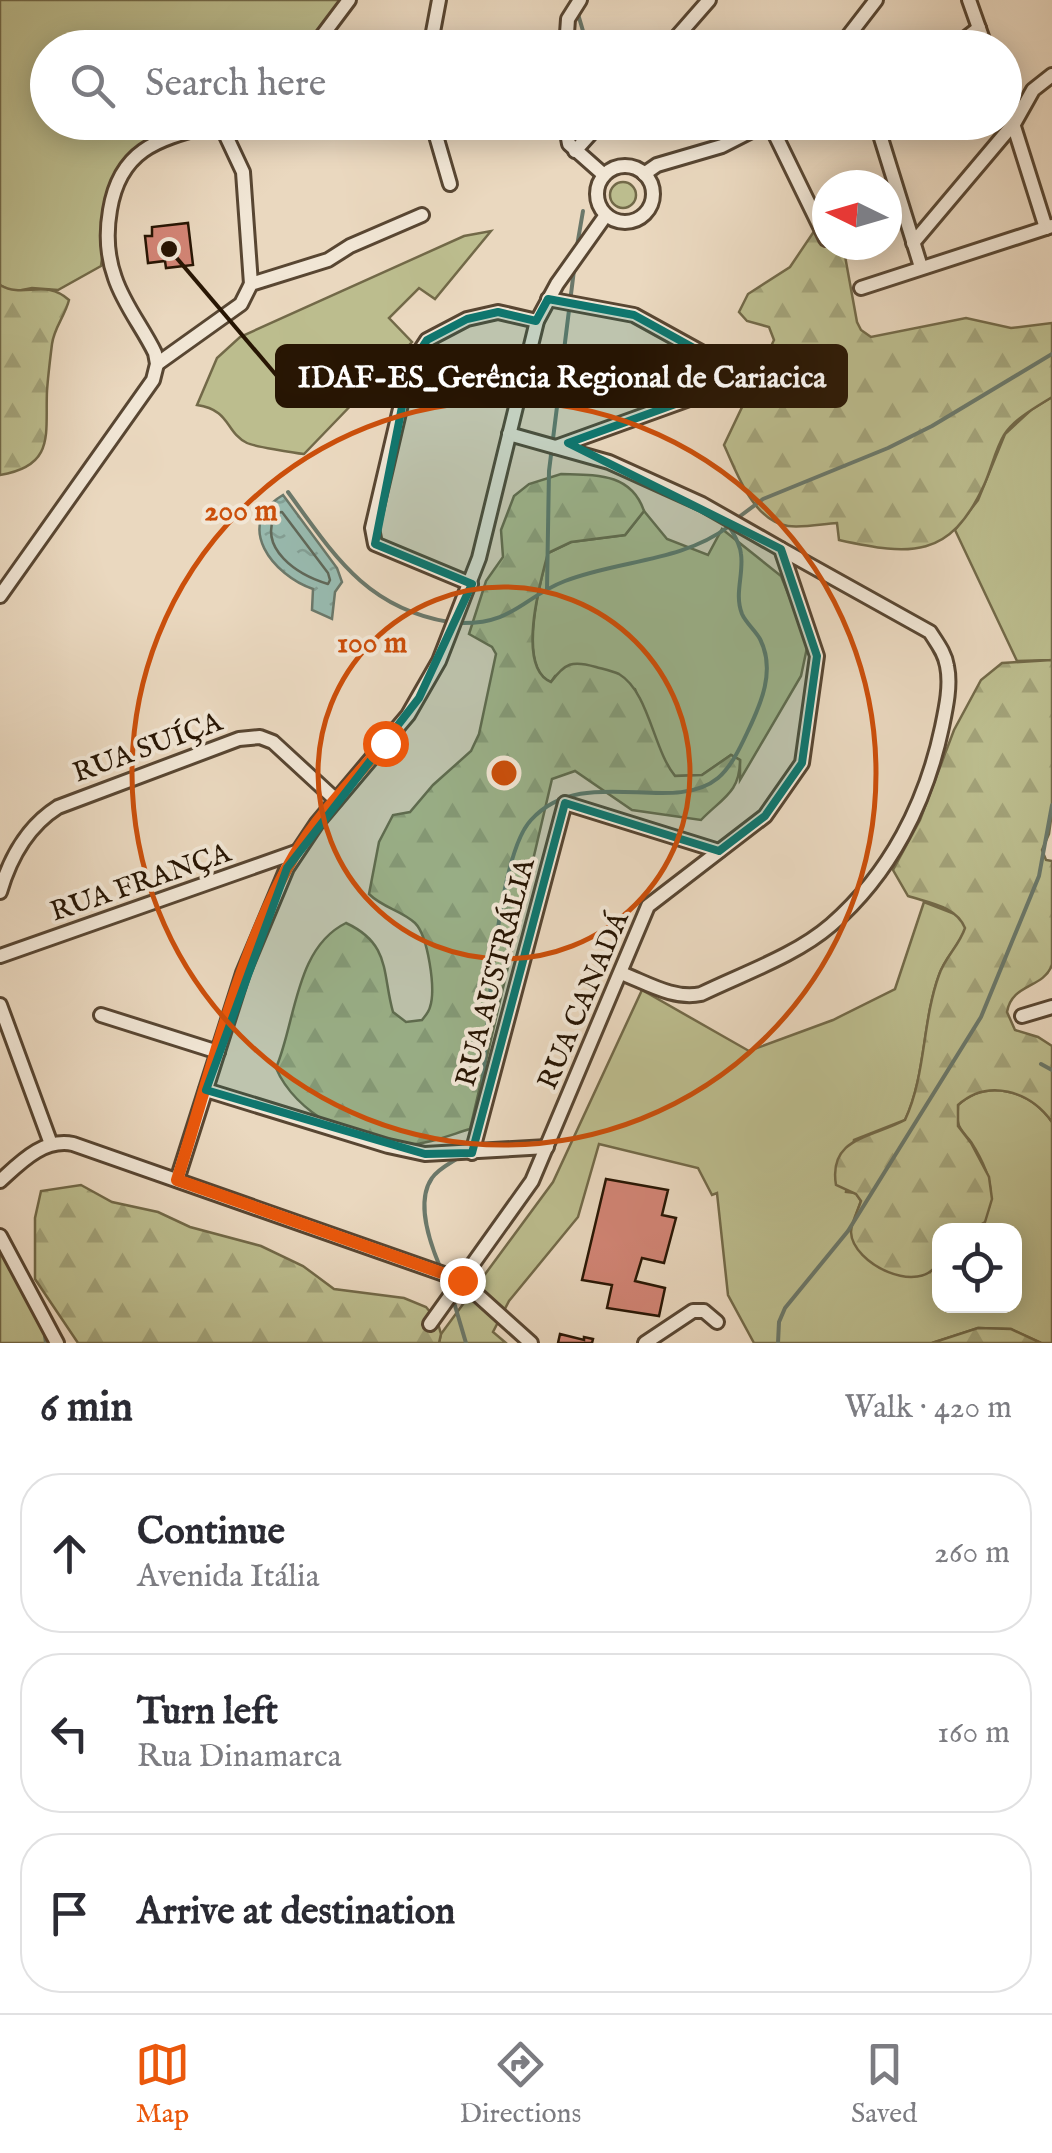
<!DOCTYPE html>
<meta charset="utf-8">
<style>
body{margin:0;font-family:"IM FELL English",serif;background:#f7f7f7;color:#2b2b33}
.controls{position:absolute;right:30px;bottom:30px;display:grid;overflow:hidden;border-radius:20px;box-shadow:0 5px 25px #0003}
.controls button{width:90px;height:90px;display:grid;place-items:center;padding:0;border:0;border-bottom:2px solid #e1e1e2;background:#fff;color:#2b2b33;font:50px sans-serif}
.compass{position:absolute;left:812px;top:170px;width:90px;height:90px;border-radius:50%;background:#fff;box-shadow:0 5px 25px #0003;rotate:275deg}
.stop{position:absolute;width:30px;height:30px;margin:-22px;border:8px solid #ea580c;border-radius:50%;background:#fff}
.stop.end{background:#ea580c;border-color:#fff;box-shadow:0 2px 10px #0008}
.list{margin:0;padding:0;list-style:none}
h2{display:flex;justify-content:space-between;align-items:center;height:130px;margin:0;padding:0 40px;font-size:42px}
h2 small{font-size:32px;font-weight:400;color:#7c7c81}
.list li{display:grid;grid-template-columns:65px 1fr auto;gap:30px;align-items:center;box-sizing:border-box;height:160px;margin:0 20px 20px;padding:0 20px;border:2px solid #e1e1e2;border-radius:40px}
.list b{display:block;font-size:38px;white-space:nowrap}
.list p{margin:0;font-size:32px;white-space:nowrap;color:#7c7c81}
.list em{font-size:32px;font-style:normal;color:#7c7c81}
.icon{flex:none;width:55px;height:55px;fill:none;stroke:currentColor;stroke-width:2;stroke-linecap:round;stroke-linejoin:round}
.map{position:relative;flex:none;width:1052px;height:1343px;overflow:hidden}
.search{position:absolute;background:#fff;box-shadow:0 5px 25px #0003;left:30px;right:30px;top:30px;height:110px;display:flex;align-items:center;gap:25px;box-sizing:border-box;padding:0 35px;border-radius:55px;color:#7c7c81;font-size:38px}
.sheet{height:670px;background:#fff}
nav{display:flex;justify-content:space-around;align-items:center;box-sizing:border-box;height:140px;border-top:2px solid #e1e1e2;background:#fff;font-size:28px;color:#7c7c81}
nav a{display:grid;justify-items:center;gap:5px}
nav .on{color:#ea580c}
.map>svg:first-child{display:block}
.grass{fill:#bcbd8e;stroke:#726948;stroke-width:2.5}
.forest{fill:url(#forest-firs);stroke:#726948;stroke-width:2.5}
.water{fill:url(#water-ripples);stroke:#6b786a;stroke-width:2.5}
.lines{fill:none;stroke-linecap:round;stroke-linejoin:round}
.shore{stroke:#606859;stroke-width:2.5}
.stream{stroke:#6b786a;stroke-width:4}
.building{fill:#d38576;stroke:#271503;stroke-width:2.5}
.minor-casing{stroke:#584632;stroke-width:18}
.minor{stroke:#f1e6d5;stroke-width:12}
.route{stroke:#ea580c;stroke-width:12}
.marked{fill:#0f766e;fill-opacity:0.2;stroke:#0f766e;stroke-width:8;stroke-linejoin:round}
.ring{fill:none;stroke:#cb4f0b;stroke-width:5}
.labels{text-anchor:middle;stroke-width:8;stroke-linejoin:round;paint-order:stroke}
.street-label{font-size:28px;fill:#271503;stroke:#f1e6d5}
.centre{fill:#cb4f0b;stroke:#f1e6d5;stroke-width:5}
.ring-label{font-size:30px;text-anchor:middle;font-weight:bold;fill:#cb4f0b;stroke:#f1e6d5;stroke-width:8;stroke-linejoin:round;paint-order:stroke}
.leader{fill:none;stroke:#271503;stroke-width:4}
.callout-dot{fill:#271503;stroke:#f1e6d5;stroke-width:4}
.callout{fill:#271503;stroke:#271503;stroke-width:4}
.callout-label{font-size:30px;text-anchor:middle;font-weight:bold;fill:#fff}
</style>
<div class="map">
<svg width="1052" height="1343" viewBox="0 0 1052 1343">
<defs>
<pattern id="forest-firs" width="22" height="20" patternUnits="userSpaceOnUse" patternTransform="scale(2.5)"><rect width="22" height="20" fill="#bcbd8e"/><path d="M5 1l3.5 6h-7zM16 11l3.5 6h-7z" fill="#a2a279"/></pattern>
<pattern id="water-ripples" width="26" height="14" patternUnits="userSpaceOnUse" patternTransform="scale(2.5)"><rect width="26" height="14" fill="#98baaf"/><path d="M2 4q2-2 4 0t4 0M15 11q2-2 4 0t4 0" fill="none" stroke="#839f95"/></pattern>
</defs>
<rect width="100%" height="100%" fill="#ead8bf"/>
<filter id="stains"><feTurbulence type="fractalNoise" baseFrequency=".002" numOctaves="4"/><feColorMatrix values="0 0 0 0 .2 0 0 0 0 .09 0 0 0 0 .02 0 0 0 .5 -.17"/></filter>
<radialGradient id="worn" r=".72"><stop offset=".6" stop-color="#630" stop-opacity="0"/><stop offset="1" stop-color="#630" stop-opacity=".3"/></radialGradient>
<g class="grass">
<path d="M 0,0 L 342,0 L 308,47 L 48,48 L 48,122 L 205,123 C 149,142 116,142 106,210 C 103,228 104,247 101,266 L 58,290 L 32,288 L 12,292 L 0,285 Z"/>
<circle cx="623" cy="195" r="13"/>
<path d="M 491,231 L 435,299 L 419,288 L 389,318 L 412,342 L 304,454 C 294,453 253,446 247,443 C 225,432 231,410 197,405 L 217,358 L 240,337 L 464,236 Z"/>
<path d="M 1052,397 L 1052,660 L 1017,661 L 955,530 L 978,500 L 1005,434 L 1031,410 Z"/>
<path d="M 644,511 L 667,539 L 708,555 L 722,529 L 781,576 L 808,643 L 801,676 L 740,780 L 740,760 L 731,755 L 702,775 L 675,776 L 663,761 L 635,689 L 555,676 L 551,682 C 517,668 540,582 548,553 L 571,542 L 625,535 Z"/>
<path d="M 924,902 L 960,916 L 966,928 C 959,946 945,957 939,975 C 922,1022 926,1075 905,1120 L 854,1140 L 846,1192 L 856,1193 L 861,1201 L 856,1215 L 930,1272 L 939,1260 L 940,1306 L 1014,1306 L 1014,1230 L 972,1230 C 1004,1207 989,1170 971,1142 C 966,1135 959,1130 958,1122 C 957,1117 958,1111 958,1105 C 988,1078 1030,1091 1052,1122 L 1052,1343 L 1041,1343 L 1011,1329 L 978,1328 L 932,1343 L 754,1343 L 728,1295 L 717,1193 L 712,1195 L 698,1168 L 599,1144 L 578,1217 L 509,1301 L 493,1332 L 506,1343 L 439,1343 L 441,1334 L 553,1182 L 642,990 L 749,1051 L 833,1020 L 895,989 Z"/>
<path d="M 0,1246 C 21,1277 30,1312 51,1343 L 0,1343 Z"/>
</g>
<g class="forest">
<path d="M 827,218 L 827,245 L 843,245 L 857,322 L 861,330 L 871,337 L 966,318 L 1011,328 L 1052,323 L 1052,397 C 1036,407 1014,419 1004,435 C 995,450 991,470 984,485 C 950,559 911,556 839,540 L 837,523 C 822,524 803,528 788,526 C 753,521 737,473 724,445 L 774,340 L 769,327 L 747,321 L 739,312 L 748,294 L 790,267 L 821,221 Z"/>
<path d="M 0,285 C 24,299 45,278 69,300 C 65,316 54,328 52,344 C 50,360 48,376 47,391 C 45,433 56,466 0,475 Z"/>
<path d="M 561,474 C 594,475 631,472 644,511 L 625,535 L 571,542 L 548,553 C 540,582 516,668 551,682 C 565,663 572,660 596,667 C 603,669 612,671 619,674 C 649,692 653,749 675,776 L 702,775 L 731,755 L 740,760 C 740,793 722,798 701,820 L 632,810 L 575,771 L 552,779 L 470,1129 C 450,1135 428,1144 407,1145 C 358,1147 295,1113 276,1068 C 296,1021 295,948 346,923 C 391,944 382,973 393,1012 L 406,1022 L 422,1020 C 425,1016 429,1012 430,1007 C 436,989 428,936 415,923 C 401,910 383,908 369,894 L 379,842 L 393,815 L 410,812 L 433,785 L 471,751 L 479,734 L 496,654 L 492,647 L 469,634 L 486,581 L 503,557 L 501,530 L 514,496 L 529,484 Z"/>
<path d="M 1052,660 L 1052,812 L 1049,834 L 1042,850 L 1046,860 L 1052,861 L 1052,965 C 1043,989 1012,983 1007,1012 L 1015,1030 L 1038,1037 L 1052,1046 L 1052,1122 C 1030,1091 988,1078 958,1105 L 958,1126 L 971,1143 L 989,1177 L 992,1199 L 985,1222 L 972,1230 L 940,1230 C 940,1240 942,1254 938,1262 C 921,1297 852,1264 851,1232 C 851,1223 858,1210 861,1201 L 856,1194 L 836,1185 C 828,1137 872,1138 905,1120 C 926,1075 922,1022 939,975 C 945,957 959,946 965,928 C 956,906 929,903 908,896 L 893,870 L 920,820 L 954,730 L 981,680 L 1002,663 Z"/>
<path d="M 81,1185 L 112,1202 L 158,1212 L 190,1227 L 261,1246 L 303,1266 L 334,1289 L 404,1298 L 426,1307 L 437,1320 L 441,1334 L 439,1343 L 78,1343 L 35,1279 L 35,1218 L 41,1191 Z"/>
<path d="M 978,1328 L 1011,1329 L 1041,1343 L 932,1343 Z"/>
</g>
<path class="water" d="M 283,495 L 337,568 L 342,582 L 335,592 L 332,619 L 312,610 L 313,589 C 274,576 232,525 283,495 Z"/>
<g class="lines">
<path class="shore" d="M 282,512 L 328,573 L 330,580 L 328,584 C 298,575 257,549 276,513 Z"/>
<g class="stream">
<path d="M 578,14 L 588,48"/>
<path d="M 577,246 L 583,211"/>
<path d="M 288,492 C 334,555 366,608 449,622"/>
<path d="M 735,520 L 763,499 L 888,448 L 932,426 L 1052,354"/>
<path d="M 547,589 L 549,471 L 574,270"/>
<path d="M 458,623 C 513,625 523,597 565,581 C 619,560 681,562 728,527"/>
<path d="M 1041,1064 L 1052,1070"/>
<path d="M 482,1095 C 486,1038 496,857 531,820 C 583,763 672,816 718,778 C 731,767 740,748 747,733 C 761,704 776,670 760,639 C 755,630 746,623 742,614 C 734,594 744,574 741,554 C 740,543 734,535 729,526"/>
<path d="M 440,1267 C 430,1243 415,1202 432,1178 C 438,1169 449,1164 458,1158"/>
<path d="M 453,1299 L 466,1343"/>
<path d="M 45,1336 L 46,1343"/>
<path d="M 778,1343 L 779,1322 L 785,1308 L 848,1231 L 981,1017 L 1039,876 L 1052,805"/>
</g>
</g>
<g class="building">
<path d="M 188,223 L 193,265 L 166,268 L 165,261 L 148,263 L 145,236 L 152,236 L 152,227 Z"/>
<path d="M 606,1179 L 668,1190 L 662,1215 L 676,1218 L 664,1263 L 642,1258 L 635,1281 L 665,1288 L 659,1316 L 607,1308 L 612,1285 L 582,1280 Z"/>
<path d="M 560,1334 L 584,1340 L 584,1337 L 593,1339 L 592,1343 L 558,1343 Z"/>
</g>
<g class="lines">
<defs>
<g id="minor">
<path d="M 969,0 L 986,48"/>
<path d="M 313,48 L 349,0"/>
<path d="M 430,48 L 439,0"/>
<path d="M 566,48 L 568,19 L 580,0"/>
<path d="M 667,48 L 709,0"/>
<path d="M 839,48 L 876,0"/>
<path d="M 953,48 L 979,28"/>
<path d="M 1004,95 L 1046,228"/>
<path d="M 432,122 L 450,184"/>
<path d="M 565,122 L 569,144 L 604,175"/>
<path d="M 769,122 L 826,239"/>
<path d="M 876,122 L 921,267"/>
<path d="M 220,123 L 243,172 L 251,284"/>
<path d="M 575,151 L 601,122"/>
<circle cx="625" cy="194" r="28"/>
<path d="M 644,174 L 657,165 L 722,146 L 769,122"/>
<path d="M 913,243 L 1015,122 L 1033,90 L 1052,75"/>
<path d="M 861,288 L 1052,226"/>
<path d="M 548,299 L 634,315 L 701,352 L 712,374 L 703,394 L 556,447"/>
<path d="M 157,364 L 241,304 L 251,284 L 328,260 L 350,246 L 422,215"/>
<path d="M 471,584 L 375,544 L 372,528 L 410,366 L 427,340 L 467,319 L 498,312 L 537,321"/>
<path d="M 0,596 L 153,380 L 157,364 L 155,353 C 143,328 124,305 115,278 C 107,256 106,233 110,210 C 121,143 166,138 222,122"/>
<path d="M 0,892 C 10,858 28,826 58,807 L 239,739 L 260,737 L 273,742 L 336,800"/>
<path d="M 0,956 L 296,852"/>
<path d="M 621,973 C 647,983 674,1000 701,994 C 744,973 795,956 831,925 C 890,874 926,803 942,727 C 946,708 951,685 947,666 C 945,653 937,643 930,632 L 781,549"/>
<path d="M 0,1005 L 51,1144"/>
<path d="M 101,1015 L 218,1052"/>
<path d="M 1022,1016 L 1052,1007"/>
<path d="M 206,1090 L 388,1146 L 425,1154 L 547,1147"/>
<path d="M 472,1153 L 565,803 L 719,851"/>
<path d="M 177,1180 L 243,973 L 287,868 L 317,823 L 408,715 L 439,661 L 479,558 L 537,321 L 557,284 L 606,215"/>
<path d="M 0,1181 C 20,1163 43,1138 73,1144 L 461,1280 L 531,1343"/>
<path d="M 0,1236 L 57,1343"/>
<path d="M 430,1324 L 532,1181 L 648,906 L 765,816 L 802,763 L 817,656 L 781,549 L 702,504 L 609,462 L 509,434"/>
<path d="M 645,1343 L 693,1311 L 704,1311 L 717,1322"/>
</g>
</defs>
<use href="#minor" class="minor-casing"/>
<use href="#minor" class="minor"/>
</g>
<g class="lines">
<path class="route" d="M 385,743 C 354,779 318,815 294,856 C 241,946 209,1079 177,1180 L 462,1280"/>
</g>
<path class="marked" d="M 548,299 L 634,315 L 701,352 L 712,374 L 703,394 L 568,443 L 781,549 L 817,656 L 802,763 L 765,816 L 719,851 L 565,803 L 472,1153 L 425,1154 L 206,1090 L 287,868 L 419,698 L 472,584 L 375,544 L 410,366 L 427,340 L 467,319 L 498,312 L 536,321 Z"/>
<g class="ring">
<circle cx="504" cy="773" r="186"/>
<circle cx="504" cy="773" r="372"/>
</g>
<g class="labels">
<g class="street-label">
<text transform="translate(147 746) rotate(-20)" y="10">RUA SUÍÇA</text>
<text transform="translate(140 881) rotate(-19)" y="10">RUA FRANÇA</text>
<text transform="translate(494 972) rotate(-75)" y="10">RUA AUSTRÁLIA</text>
<text transform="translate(582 1000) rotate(-67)" y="10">RUA CANADÁ</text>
</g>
</g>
<circle cx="504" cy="773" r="15" class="centre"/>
<g class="ring-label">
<text x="241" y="520">200 m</text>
<text x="372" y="652">100 m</text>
</g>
<path class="leader" d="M169 249L277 376"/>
<circle class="callout-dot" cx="169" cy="249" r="10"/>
<rect class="callout" x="277" y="346" width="569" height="60" rx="10"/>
<g class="callout-label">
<text x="562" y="387">IDAF-ES_Gerência Regional de Cariacica</text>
</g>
<rect width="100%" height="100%" filter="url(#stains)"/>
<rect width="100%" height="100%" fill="url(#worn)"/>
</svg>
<div class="controls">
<button><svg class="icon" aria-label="locate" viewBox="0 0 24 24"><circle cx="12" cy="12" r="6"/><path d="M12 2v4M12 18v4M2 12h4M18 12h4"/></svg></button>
</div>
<svg class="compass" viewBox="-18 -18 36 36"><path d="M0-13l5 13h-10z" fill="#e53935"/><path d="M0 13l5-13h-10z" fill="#7c7c81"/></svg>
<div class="stop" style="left:385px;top:743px"></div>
<div class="stop end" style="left:462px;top:1280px"></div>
<div class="search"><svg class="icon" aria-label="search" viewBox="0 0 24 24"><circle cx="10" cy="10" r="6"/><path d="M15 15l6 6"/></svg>Search here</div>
</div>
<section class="sheet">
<h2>6 min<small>Walk · 420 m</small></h2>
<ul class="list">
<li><svg class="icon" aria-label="ahead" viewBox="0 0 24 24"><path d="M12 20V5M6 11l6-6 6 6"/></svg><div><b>Continue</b><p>Avenida Itália</p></div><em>260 m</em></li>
<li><svg class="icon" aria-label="left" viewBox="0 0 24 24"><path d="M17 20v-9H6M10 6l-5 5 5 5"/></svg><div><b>Turn left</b><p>Rua Dinamarca</p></div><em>160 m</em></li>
<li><svg class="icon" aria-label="arrive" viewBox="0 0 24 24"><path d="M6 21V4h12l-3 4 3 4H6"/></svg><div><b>Arrive at destination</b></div></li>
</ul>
</section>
<nav>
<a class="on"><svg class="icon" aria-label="map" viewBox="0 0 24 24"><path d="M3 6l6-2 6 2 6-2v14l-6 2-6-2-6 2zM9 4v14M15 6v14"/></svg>Map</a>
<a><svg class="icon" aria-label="directions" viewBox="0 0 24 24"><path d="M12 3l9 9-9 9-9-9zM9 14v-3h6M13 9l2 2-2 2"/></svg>Directions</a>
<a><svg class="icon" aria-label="saved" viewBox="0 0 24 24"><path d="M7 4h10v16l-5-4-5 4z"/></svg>Saved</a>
</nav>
